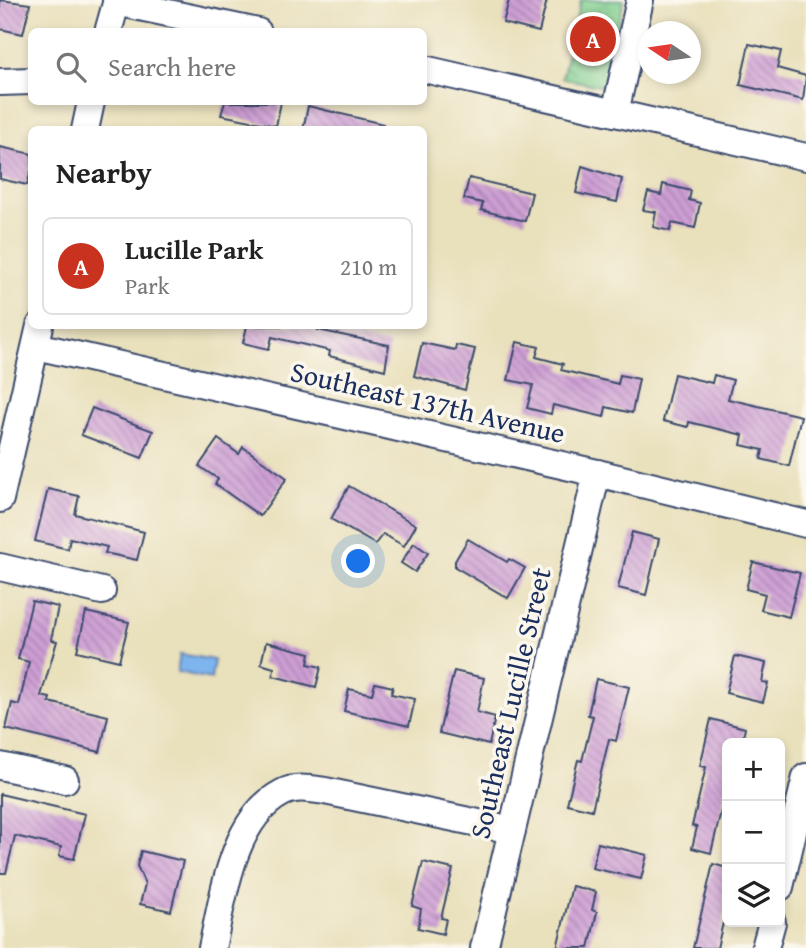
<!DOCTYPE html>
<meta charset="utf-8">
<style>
body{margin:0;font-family:"Gentium Book Plus",serif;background:#f6f6f6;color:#222}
.controls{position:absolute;right:21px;bottom:21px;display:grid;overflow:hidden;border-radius:10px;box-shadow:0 4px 10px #0003}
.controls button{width:63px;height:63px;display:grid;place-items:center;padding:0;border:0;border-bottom:2px solid #e0e0e0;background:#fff;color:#222;font:35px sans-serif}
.compass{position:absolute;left:638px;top:21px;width:63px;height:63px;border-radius:50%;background:#fff;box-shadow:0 4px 10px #0003;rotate:283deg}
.you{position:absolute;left:359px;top:562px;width:24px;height:24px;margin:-18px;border:5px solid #fff;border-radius:50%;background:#1a73e8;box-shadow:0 0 0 10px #1a73e833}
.badge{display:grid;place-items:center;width:46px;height:46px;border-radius:50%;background:#c8321e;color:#fff;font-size:23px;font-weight:700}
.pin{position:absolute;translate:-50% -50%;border:4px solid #fff;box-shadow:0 2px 7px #0006}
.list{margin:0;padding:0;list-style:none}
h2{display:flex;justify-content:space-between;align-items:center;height:91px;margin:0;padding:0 28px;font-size:30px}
h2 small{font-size:23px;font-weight:400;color:#767676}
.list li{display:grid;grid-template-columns:46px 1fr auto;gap:21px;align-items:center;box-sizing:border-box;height:98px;margin:0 14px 14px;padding:0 14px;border:2px solid #e0e0e0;border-radius:10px}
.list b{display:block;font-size:26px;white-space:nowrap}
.list p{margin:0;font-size:23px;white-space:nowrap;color:#767676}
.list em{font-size:23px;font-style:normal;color:#767676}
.icon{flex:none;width:38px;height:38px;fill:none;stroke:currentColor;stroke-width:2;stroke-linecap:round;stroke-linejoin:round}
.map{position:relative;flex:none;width:806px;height:948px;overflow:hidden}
.search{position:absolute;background:#fff;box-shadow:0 4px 10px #0003;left:28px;top:28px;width:399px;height:77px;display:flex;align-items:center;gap:18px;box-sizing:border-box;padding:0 24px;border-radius:10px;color:#767676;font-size:26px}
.panel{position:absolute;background:#fff;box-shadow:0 4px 10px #0003;left:28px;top:126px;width:399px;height:203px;border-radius:10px}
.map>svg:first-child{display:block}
.park{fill:url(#park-crowns);stroke:#4c7e76;stroke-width:2}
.water{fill:#7eb5ee;stroke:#4c72a6;stroke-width:2}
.building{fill:url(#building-back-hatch)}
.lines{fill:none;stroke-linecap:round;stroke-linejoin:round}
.minor-casing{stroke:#3a4a6c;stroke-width:30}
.minor{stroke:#fff;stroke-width:26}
.labels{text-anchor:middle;stroke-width:7;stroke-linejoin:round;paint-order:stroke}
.street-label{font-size:28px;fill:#1b2f5e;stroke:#fbf7ec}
</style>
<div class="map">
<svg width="806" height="948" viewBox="0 0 806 948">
<defs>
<pattern id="park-crowns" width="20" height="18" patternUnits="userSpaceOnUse" patternTransform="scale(1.75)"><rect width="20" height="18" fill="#7dcd8d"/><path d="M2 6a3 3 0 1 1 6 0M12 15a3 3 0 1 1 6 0" fill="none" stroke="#6bb07c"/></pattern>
<pattern id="building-back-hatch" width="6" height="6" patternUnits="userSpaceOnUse" patternTransform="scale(1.75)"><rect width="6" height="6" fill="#ce9ed4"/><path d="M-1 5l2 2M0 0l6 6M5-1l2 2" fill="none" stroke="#a681af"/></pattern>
</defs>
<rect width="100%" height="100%" fill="#fbf7ec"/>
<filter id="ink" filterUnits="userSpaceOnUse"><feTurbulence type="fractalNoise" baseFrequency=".0143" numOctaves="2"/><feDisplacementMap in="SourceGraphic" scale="14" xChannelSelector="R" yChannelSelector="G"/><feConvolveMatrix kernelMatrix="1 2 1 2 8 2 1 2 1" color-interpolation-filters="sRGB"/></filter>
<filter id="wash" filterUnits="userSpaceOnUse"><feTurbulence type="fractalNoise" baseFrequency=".00686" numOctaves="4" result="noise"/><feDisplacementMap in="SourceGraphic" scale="28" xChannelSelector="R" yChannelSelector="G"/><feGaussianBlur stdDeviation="1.57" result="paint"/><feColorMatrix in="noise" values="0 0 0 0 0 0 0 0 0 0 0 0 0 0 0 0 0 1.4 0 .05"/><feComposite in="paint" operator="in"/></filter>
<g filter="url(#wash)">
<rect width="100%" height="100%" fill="#e9e0bc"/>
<path class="park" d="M 581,0 L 624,0 L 604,87 L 562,78 Z"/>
<path class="water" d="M 180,654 L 214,660 L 211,679 L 177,672 Z"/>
<g id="blocks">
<g class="building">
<path d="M 0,0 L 30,4 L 23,34 L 0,29 Z"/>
<path d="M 509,0 L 547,0 L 539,32 L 503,23 Z"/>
<path d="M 749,44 L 781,51 L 777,68 L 806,76 L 803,100 L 740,85 Z"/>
<path d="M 225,102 L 281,102 L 276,126 L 221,115 Z"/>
<path d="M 308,106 L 383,124 L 383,130 L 303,130 Z"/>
<path d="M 0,147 L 32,154 L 32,168 L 27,185 L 0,179 Z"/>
<path d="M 582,166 L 622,179 L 617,202 L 576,193 Z"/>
<path d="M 469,178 L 532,193 L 525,221 L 481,210 L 483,203 L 464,199 Z"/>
<path d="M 663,184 L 691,191 L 689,200 L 700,203 L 695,228 L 672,223 L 670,231 L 653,227 L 656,212 L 643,210 L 648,192 L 661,195 Z"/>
<path d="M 247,326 L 319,326 L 318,330 L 389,345 L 385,370 L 329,356 L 330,351 L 272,337 L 269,349 L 243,343 Z"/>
<path d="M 517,342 L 539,347 L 536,357 L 563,364 L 561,370 L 618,384 L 620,375 L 639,379 L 632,413 L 606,407 L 604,417 L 553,405 L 551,414 L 527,408 L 533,385 L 508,380 Z"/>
<path d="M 422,343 L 455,350 L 456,345 L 475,349 L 465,390 L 414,376 Z"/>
<path d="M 674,374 L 712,383 L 714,375 L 733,380 L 728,399 L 801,416 L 789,466 L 761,459 L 763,450 L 741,445 L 743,435 L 689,422 L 688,427 L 663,421 Z"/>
<path d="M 92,408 L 153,431 L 142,458 L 81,435 Z"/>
<path d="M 218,439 L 239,454 L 243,447 L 287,478 L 260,516 L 215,484 L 218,479 L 199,466 Z"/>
<path d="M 349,486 L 416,525 L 404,546 L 383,534 L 375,544 L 331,519 Z"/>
<path d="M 48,489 L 79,496 L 75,514 L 144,532 L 137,560 L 105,553 L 107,547 L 70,538 L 68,549 L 35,541 Z"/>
<path d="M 632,532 L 659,539 L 646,595 L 618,588 Z"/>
<path d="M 468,539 L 507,562 L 509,559 L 525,568 L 508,598 L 455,567 L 455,561 Z"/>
<path d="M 414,543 L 428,553 L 415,572 L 401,563 Z"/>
<path d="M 753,562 L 800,573 L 789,617 L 761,610 L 765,594 L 746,589 Z"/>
<path d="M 32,601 L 58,607 L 51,640 L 57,641 L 41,696 L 50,698 L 49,702 L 108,716 L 100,752 L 6,729 L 12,703 L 19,705 L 29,662 L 18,659 Z"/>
<path d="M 86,612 L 129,622 L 119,661 L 77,651 Z"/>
<path d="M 266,642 L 310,653 L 308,664 L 321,667 L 316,687 L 273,676 L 274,668 L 261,664 Z"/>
<path d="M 735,656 L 766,663 L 762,682 L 768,683 L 763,702 L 726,693 Z"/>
<path d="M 454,671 L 484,678 L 477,712 L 495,717 L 489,745 L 439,733 Z"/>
<path d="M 596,679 L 629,687 L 616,741 L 609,739 L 592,810 L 567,804 L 578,760 L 582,761 L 593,716 L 588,715 Z"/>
<path d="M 375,683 L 393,687 L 391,694 L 415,699 L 409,726 L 344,711 L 349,689 L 372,694 Z"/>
<path d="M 711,719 L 745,728 L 742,743 L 727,743 L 727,786 L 711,853 L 692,848 L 697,827 L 692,826 L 706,767 L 700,766 Z"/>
<path d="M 0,794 L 85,814 L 74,859 L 59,856 L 61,847 L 15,836 L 6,873 L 0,873 Z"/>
<path d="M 598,843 L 647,855 L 641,879 L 592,868 Z"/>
<path d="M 141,851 L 183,861 L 171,911 L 140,904 L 145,884 L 137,866 Z"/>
<path d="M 423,862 L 453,869 L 441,918 L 446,919 L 443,934 L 418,928 L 421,909 L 412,906 Z"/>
<path d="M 713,864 L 727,868 L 727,888 L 724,902 L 727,903 L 727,906 L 717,948 L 693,948 Z"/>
<path d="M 572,886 L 596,892 L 592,910 L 597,912 L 589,948 L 557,948 Z"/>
</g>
</g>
</g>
<g filter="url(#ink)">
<use href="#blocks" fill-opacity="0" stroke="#3a4a6c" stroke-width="2"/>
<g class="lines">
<defs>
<g id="minor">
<path d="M 116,2 L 258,32"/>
<path d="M 108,32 L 117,0"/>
<path d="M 424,69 L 806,157"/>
<path d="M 0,82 L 32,81"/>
<path d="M 615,113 L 640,0"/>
<path d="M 85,130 L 91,102"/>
<path d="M 36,346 L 597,473 L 806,524"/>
<path d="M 0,499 L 40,326"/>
<path d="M 0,567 L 102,591"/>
<path d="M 0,766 L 65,780"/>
<path d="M 780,887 L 806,777"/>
<path d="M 212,948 C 223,899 232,819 282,793 C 295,786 310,789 325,791 L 512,830"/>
<path d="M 484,948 L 597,473"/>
<path d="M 765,948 L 772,922"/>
</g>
</defs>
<use href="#minor" class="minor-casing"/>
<use href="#minor" class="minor"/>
</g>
</g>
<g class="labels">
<g class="street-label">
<text transform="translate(428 402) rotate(13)" y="10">Southeast 137th Avenue</text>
<text transform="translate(510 703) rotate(-77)" y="10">Southeast Lucille Street</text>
</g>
</g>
</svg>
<div class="controls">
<button>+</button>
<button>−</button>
<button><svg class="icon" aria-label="layers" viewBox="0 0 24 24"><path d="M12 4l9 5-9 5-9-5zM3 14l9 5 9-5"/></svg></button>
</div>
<svg class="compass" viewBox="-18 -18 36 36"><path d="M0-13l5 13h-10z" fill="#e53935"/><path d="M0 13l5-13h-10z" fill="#767676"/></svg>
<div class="you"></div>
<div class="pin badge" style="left:593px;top:39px">A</div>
<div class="search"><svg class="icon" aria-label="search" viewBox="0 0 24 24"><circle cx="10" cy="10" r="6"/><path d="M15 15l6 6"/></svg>Search here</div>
<section class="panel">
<h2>Nearby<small></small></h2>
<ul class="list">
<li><span class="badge">A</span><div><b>Lucille Park</b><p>Park</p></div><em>210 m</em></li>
</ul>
</section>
</div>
